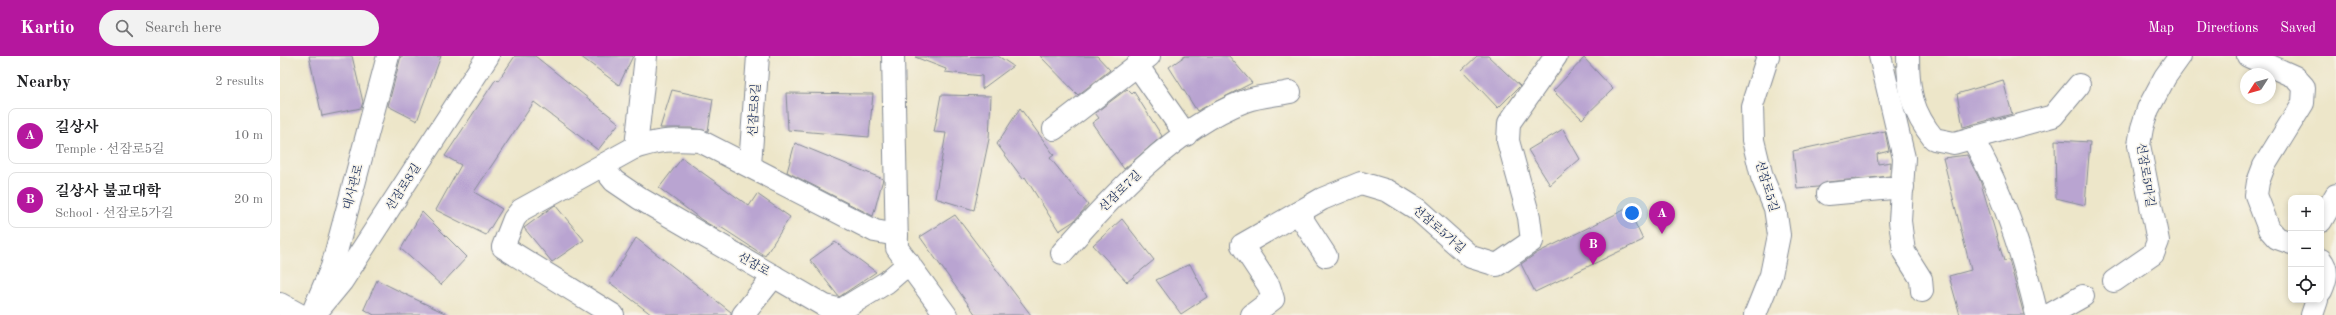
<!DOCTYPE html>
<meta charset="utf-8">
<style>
body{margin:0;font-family:"Old Standard TT","Noto Serif KR",serif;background:#f2f2f2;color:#202124}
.controls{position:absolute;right:12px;bottom:12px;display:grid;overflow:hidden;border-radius:8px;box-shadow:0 2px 6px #0003}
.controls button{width:36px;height:36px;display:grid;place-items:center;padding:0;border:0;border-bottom:1px solid #e0e0e0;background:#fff;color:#202124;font:20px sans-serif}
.compass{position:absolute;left:1960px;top:12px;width:36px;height:36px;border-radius:50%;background:#fff;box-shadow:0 2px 6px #0003;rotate:234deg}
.you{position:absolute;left:1352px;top:157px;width:14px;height:14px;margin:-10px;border:3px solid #fff;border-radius:50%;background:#1a73e8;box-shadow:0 0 0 6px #1a73e833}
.badge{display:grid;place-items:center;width:26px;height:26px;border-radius:50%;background:#b5179e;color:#fff;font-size:13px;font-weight:700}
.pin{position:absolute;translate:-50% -33px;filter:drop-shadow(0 1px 2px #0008)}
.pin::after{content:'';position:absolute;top:21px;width:14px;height:12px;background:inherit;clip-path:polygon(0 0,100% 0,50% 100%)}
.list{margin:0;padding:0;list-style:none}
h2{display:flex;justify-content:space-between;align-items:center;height:52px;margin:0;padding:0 16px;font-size:17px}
h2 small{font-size:13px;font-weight:400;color:#757577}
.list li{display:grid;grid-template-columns:26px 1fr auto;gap:12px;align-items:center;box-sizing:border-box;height:56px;margin:0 8px 8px;padding:0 8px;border:1px solid #e0e0e0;border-radius:8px}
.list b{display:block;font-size:15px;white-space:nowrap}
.list p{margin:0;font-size:13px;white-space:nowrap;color:#757577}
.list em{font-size:13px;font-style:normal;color:#757577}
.icon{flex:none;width:22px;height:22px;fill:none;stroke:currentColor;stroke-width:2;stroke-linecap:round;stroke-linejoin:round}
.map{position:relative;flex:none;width:2056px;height:259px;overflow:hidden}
header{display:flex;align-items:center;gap:24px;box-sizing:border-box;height:56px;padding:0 20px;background:#b5179e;color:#fff}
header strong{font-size:19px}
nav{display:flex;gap:22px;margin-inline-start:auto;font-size:14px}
.search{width:280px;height:36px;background:#f2f2f2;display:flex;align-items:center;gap:10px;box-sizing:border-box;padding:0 14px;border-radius:22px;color:#757577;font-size:15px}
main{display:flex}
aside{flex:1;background:#fff}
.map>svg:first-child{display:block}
.building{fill:#b9a4d1}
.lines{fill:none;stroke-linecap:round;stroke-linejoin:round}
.street-casing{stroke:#848a94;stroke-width:24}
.secondary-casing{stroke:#848a94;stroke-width:24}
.street{stroke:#fff;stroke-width:22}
.secondary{stroke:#fff;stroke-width:22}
.labels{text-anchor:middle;stroke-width:3;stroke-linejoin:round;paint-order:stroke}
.street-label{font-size:12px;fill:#1b2f5e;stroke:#f7f3e8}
</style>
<header>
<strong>Kartio</strong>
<div class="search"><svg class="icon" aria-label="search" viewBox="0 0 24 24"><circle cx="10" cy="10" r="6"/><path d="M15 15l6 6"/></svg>Search here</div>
<nav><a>Map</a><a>Directions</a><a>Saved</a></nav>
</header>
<main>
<aside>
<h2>Nearby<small>2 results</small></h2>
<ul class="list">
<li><span class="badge">A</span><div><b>길상사</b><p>Temple · 선잠로5길</p></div><em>10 m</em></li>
<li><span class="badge">B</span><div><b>길상사 불교대학</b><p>School · 선잠로5가길</p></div><em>20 m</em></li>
</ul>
</aside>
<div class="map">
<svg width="2056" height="259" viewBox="0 0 2056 259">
<rect width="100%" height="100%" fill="#f7f3e8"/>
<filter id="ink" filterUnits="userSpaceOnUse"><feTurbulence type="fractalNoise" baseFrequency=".025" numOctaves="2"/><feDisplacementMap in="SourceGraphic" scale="8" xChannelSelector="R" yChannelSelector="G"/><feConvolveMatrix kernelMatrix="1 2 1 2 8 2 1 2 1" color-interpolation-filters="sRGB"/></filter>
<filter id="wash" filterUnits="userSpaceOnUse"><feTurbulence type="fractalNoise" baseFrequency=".012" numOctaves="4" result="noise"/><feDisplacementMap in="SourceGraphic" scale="16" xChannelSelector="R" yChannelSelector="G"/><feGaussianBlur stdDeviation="0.9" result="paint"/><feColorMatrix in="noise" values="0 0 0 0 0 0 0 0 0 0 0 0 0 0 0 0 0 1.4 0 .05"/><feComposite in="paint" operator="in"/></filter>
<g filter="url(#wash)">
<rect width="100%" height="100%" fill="#ede6c9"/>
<g id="blocks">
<g class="building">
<path d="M 29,0 L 72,0 L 83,46 L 81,52 L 42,60 Z"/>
<path d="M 121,0 L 161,0 L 137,65 L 108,50 Z"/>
<path d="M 235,0 L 255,0 L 339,67 L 318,94 L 254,46 L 194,136 L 222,153 L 206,179 L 156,154 L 181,109 L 165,100 L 216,23 L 218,25 Z"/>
<path d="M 300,0 L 353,0 L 339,29 Z"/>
<path d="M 718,0 L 733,10 L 702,33 L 702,20 L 665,16 L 666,13 L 635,1 Z"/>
<path d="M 760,0 L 817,0 L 830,14 L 798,39 Z"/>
<path d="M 905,0 L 949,0 L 972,27 L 917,55 L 889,11 Z"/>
<path d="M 1197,0 L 1208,0 L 1240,30 L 1218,52 L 1182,14 Z"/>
<path d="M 1304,2 L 1333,33 L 1302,63 L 1273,35 Z"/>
<path d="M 1723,24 L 1732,58 L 1683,71 L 1677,38 Z"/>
<path d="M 847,33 L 852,38 L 854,36 L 882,80 L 844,113 L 812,67 L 819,62 L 815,57 Z"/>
<path d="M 392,34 L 433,43 L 428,75 L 411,72 L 380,72 Z"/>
<path d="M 506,37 L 593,38 L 589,81 L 508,74 Z"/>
<path d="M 661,39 L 711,40 L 709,83 L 694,154 L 655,142 L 666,77 L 654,76 Z"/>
<path d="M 740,52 L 774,99 L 770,102 L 808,149 L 794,165 L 779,175 L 745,121 L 743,123 L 717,88 Z"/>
<path d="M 1283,73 L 1300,103 L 1270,129 L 1248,94 Z"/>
<path d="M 1605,75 L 1609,95 L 1597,98 L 1598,108 L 1611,106 L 1610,120 L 1547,126 L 1538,131 L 1517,133 L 1513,95 Z"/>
<path d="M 1775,84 L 1810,86 L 1805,149 L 1776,142 Z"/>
<path d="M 515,87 L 603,123 L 593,160 L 507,116 Z"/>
<path d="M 1687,99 L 1700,124 L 1724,205 L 1729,204 L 1744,259 L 1680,259 L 1669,220 L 1691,214 L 1663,102 Z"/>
<path d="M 402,102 L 469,150 L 477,138 L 510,161 L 485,200 L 439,170 L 437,173 L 422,164 L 379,132 Z"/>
<path d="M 275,149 L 304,184 L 272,206 L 244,172 Z"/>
<path d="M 1348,152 L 1363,184 L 1255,236 L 1241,208 L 1257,197 Z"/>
<path d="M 142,156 L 187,201 L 161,229 L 121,193 Z"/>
<path d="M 675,159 L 751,259 L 696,259 L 640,181 Z"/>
<path d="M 842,163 L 874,204 L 847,226 L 813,189 Z"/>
<path d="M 356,182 L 451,256 L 451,259 L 372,259 L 329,226 Z"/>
<path d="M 555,186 L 596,216 L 559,241 L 530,204 Z"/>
<path d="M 910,208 L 927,241 L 901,258 L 876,224 Z"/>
<path d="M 97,224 L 135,243 L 169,259 L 94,259 L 84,253 Z"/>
</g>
</g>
</g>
<g filter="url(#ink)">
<use href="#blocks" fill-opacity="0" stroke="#848a94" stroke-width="1"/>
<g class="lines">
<defs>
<g id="street">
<path d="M 1600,0 L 1624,102 L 1620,165 L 1624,196 L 1641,223 L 1642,235"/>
<path d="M 1628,0 C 1628,35 1632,56 1654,83 L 1674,87 L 1773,60 L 1799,29"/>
<path d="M 1968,0 L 2015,21 L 2024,31 L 2023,47 L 1984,110 L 1978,126 L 1976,139 L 1989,173 L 1997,182 L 2011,187"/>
<path d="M 857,9 L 906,79"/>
<path d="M 774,73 L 869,0"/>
<path d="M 1692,82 C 1723,135 1743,199 1757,259"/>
<path d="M 356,91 L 366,0"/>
<path d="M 470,109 L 478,0"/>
<path d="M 322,110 L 334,125 L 359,142 L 545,250 L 561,254 L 607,226 L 629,207"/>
<path d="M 1548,138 L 1623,131"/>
<path d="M 1018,157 L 1046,200"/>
<path d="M 2041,165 L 2056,139"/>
<path d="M 782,197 C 831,141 894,72 965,45 C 979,40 996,39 1010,36"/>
<path d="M 2041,204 C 2049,214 2046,224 2041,235"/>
<path d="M 1834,225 L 1873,198 L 1878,185 L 1859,89 L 1862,72 L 1868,53 L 1885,21 L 1900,0"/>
<path d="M 33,256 L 52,211 L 108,0"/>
<path d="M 333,259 L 223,191 L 234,163 L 241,154 L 352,93 C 377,84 393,83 420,85 L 595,175 L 617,179"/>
<path d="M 463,259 L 494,220"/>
<path d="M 972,259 L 993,243 L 989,230 L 962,189 L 1042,143 L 1081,127 L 1108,135 L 1137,153 L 1191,201 L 1217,209 L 1252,185 L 1249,161 L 1228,85 L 1229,67 L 1276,0"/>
<path d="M 1769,259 L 1803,240"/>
<path d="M 2032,259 L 2037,244"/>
</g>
<g id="secondary">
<path d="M 613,0 L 617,192 L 666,259"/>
<path d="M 0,248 L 20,259"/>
<path d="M 34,259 L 62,225 L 208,0"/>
<path d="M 1475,259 L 1491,219 L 1499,179 L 1495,152 L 1482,121 L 1473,84 L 1472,50 L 1488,0"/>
</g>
</defs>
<use href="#street" class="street-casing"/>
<use href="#secondary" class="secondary-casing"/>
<use href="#street" class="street"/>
<use href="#secondary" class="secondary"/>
</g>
</g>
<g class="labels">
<g class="street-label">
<text transform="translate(474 54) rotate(-86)" y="4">선잠로8길</text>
<text transform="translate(1866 119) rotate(81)" y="4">선잠로5마길</text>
<text transform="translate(1487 130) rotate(73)" y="4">선잠로5길</text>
<text transform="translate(73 131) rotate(-75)" y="4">대사관로</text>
<text transform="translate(123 131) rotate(-57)" y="4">선잠로8길</text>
<text transform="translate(840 135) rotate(-44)" y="4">선잠로7길</text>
<text transform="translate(1159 173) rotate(41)" y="4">선잠로5가길</text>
<text transform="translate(474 208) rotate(30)" y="4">선잠로</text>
</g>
</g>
</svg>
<div class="controls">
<button>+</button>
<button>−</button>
<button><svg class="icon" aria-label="locate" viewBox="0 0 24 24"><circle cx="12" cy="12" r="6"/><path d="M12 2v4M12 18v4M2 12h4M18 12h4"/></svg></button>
</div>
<svg class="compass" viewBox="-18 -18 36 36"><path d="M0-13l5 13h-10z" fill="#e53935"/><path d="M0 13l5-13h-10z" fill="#757577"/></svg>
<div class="you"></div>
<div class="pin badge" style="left:1382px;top:178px">A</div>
<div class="pin badge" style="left:1313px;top:209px">B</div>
</div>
</main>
